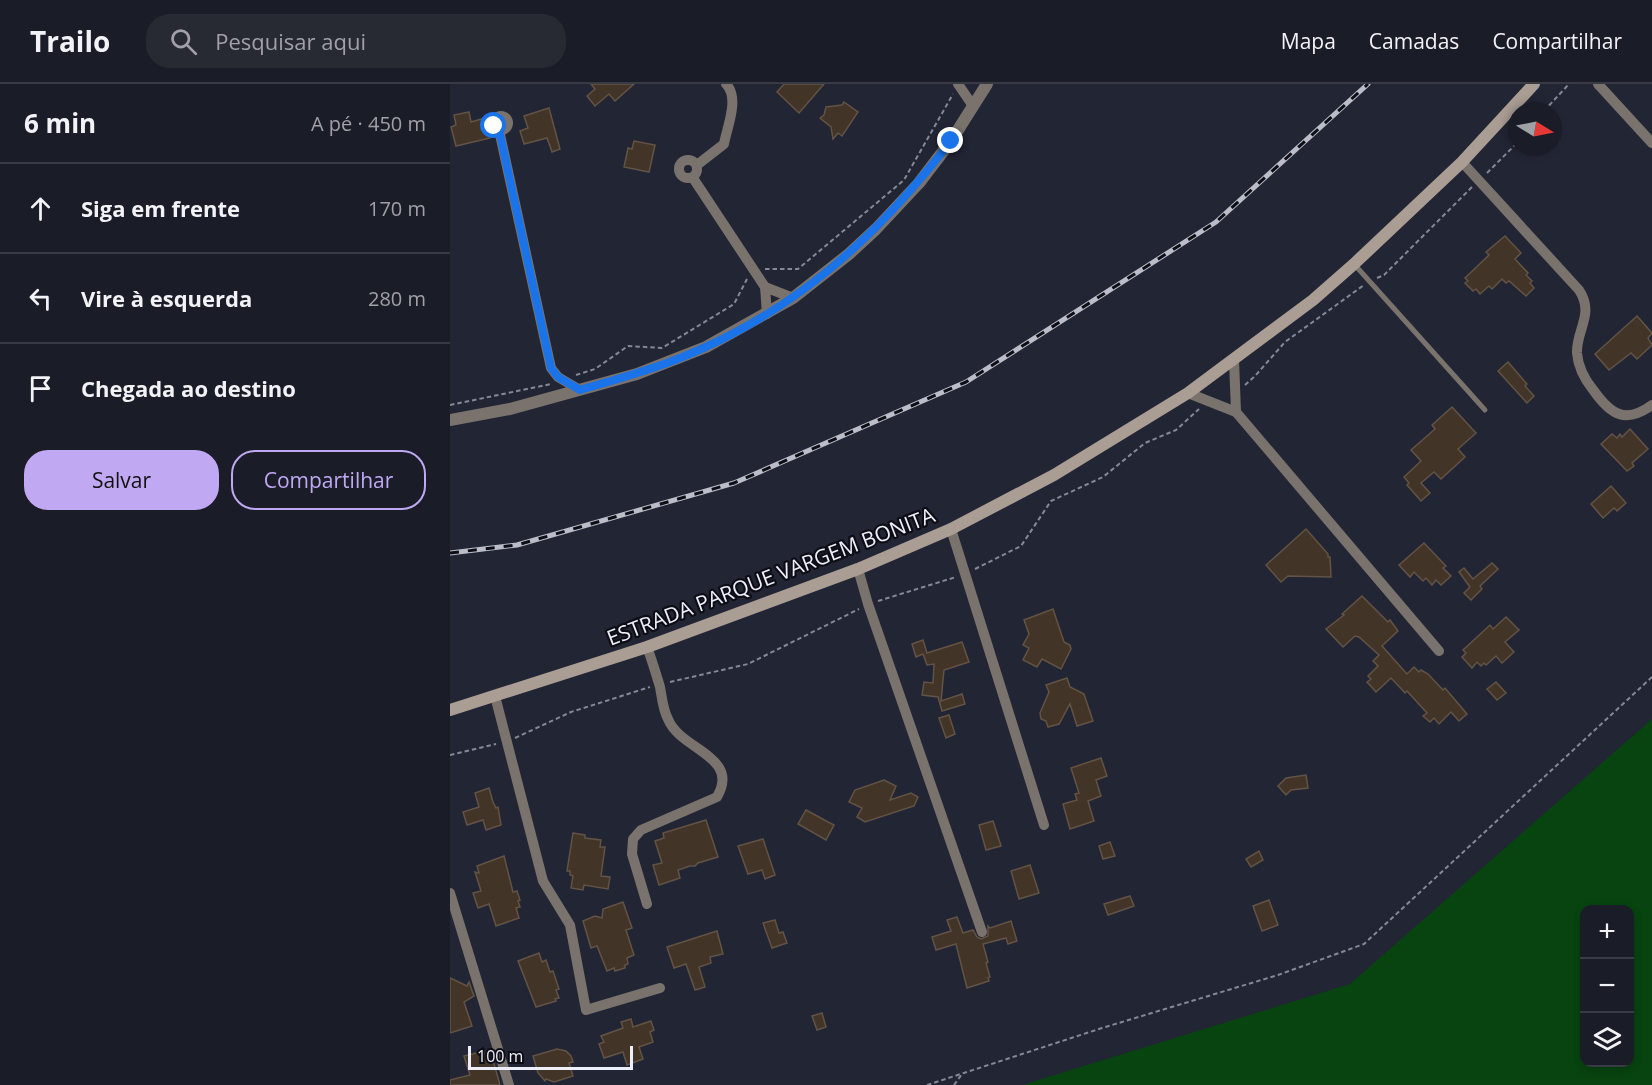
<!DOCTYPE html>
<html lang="pt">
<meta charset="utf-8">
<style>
body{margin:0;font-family:"Open Sans",sans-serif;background:#272933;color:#f1f3f6}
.controls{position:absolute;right:18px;bottom:18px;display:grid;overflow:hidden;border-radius:12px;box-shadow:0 3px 9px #0003}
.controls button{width:54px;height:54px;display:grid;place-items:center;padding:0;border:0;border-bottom:2px solid #383a44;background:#1a1c27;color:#f1f3f6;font:30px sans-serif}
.compass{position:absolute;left:1058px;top:18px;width:54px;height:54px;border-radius:50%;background:#1a1c27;box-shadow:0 3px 9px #0003;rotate:100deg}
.scale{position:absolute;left:18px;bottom:15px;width:165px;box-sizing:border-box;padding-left:6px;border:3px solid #edeffa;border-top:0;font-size:16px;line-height:21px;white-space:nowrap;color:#edeffa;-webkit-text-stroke:4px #0d0e15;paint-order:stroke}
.stop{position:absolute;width:18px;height:18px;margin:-14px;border:4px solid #1a73e8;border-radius:50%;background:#fff}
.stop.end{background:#1a73e8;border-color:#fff;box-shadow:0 2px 6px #0008}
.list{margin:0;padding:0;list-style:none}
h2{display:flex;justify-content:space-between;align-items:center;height:78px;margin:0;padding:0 24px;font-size:26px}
h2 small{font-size:20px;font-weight:400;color:#9fa1a7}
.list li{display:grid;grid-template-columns:39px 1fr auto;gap:18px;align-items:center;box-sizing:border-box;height:90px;padding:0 24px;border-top:2px solid #383a44}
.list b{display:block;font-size:22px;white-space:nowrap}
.list em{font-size:20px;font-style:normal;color:#9fa1a7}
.actions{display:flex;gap:12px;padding:18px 24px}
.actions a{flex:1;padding:14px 0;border:2px solid #c1a8f3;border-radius:24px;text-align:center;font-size:21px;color:#c1a8f3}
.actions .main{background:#c1a8f3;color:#111}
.icon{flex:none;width:33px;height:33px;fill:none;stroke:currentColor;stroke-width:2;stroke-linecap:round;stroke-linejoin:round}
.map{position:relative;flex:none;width:1202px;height:1001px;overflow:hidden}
header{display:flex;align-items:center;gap:36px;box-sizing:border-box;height:84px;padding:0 30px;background:#1a1c27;border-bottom:2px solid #383a44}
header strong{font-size:28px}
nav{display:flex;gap:33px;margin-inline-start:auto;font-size:21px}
.search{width:420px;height:54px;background:#272933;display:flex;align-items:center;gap:15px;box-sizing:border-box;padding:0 21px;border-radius:24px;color:#9fa1a7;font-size:22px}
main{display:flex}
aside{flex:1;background:#1a1c27}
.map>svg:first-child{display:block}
.green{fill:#074410;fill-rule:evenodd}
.building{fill:#423528;stroke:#625345;stroke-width:1.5}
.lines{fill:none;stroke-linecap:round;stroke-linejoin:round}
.path{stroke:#858895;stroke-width:2;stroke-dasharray:4.5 3;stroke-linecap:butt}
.service{stroke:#7a726c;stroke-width:5}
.minor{stroke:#7a726c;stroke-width:10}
.tertiary{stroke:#7a726c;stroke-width:12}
.secondary{stroke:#aa9e94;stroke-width:12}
.rail-casing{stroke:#bbbdc9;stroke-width:5}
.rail{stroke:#0d0e15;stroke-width:3;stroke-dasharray:9;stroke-linecap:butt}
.route{stroke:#1a73e8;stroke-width:8}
.labels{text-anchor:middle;stroke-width:4.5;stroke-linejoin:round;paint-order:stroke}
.street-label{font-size:21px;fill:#edeffa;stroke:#0d0e15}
</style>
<header>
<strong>Trailo</strong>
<div class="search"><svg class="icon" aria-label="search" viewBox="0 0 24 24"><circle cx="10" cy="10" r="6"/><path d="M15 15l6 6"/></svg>Pesquisar aqui</div>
<nav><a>Mapa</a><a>Camadas</a><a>Compartilhar</a></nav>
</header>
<main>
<aside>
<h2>6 min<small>A pé · 450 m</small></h2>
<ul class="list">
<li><svg class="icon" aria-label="ahead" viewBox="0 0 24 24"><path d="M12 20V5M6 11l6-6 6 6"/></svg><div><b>Siga em frente</b></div><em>170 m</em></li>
<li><svg class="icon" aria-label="left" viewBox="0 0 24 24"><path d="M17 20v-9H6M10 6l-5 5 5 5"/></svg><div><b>Vire à esquerda</b></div><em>280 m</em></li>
<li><svg class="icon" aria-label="arrive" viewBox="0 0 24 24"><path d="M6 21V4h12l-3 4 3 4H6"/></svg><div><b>Chegada ao destino</b></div></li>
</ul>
<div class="actions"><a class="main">Salvar</a><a>Compartilhar</a></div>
</aside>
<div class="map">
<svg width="1202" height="1001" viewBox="0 0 1202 1001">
<rect width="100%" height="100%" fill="#222534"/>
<path class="green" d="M 1202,635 L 1202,1001 L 572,1001 L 900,900 ZM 1134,826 L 1180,826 L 1180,978 L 1134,978 Z"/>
<g class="building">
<path d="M 141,0 L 184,0 L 165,17 L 159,10 L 145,22 L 137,12 L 145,5 Z"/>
<path d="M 334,0 L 374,0 L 349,29 L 327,8 Z"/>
<path d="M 394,18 L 408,28 L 392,52 L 388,49 L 383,55 L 381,43 L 370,34 L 374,31 L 376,23 L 392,21 Z"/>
<path d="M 99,24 L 110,65 L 102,68 L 97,54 L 74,60 L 70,47 L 78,44 L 74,32 Z"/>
<path d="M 19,28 L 21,38 L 35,34 L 40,54 L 6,62 L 1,43 L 6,41 L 4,31 Z"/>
<path d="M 184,57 L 205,61 L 199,88 L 174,83 L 178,64 L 182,65 Z"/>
<path d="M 1055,152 L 1071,169 L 1065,175 L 1078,189 L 1076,191 L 1082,197 L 1080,199 L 1084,204 L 1076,212 L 1059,197 L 1056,199 L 1052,195 L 1042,205 L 1039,202 L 1030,210 L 1026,205 L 1023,207 L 1015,199 L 1018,197 L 1015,194 L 1039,171 L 1036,168 Z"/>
<path d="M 1187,232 L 1202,249 L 1198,254 L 1202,261 L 1187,275 L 1181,269 L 1159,286 L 1145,270 Z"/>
<path d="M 1058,278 L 1077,300 L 1075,302 L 1084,312 L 1077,319 L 1048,287 Z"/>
<path d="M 1002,323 L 1026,349 L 1008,365 L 1015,373 L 991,395 L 984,388 L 971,399 L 980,409 L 971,417 L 957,401 L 959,399 L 954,393 L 971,377 L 961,366 L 985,345 L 982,341 Z"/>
<path d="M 1180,345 L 1198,365 L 1182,379 L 1184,382 L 1177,387 L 1151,360 L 1162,350 L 1167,354 L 1170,350 L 1172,353 Z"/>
<path d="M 1161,402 L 1176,419 L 1167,427 L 1164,424 L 1153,434 L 1141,420 Z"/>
<path d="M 856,445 L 878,470 L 878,473 L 880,473 L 881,493 L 838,492 L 831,498 L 816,481 Z"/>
<path d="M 974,459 L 996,482 L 993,484 L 1001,492 L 991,501 L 986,496 L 982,501 L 976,494 L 973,497 L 964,488 L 960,493 L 949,481 Z"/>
<path d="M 1042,479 L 1048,485 L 1030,502 L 1032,505 L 1021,516 L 1014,509 L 1020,503 L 1009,488 L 1014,484 L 1023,495 Z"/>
<path d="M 912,512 L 938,538 L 940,536 L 948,547 L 932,562 L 957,590 L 964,583 L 969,588 L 971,586 L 978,590 L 993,606 L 995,604 L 1017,630 L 1009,637 L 1001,628 L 989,640 L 984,634 L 980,638 L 973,632 L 977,629 L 957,607 L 955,609 L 941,594 L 926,608 L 917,598 L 921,595 L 918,592 L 928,582 L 923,577 L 929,571 L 909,553 L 905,552 L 893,563 L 876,545 L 894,531 L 892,530 Z"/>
<path d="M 603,525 L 614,558 L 620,561 L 621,565 L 611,585 L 592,575 L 587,583 L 573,576 L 579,564 L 573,561 L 579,550 L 574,536 Z"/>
<path d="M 1056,533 L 1069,546 L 1055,558 L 1064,568 L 1052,579 L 1046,572 L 1036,581 L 1034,579 L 1031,582 L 1027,578 L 1022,584 L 1012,573 L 1016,569 L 1013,566 L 1040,541 L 1043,545 Z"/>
<path d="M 473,556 L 477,569 L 512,558 L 519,578 L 494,586 L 491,617 L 512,610 L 515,620 L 492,627 L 488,613 L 472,611 L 474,598 L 483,599 L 484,580 L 477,581 L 473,570 L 466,573 L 462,560 Z"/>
<path d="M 617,594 L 620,603 L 634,610 L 643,637 L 627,642 L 620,620 L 609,640 L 598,643 L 596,637 L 591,635 L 590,629 L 599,608 L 596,601 Z"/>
<path d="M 1046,598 L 1056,609 L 1047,616 L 1037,605 Z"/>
<path d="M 499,631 L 505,650 L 496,654 L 489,634 Z"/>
<path d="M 651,674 L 657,692 L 646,696 L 651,712 L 638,717 L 644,737 L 620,745 L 613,720 L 627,716 L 625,710 L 629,709 L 621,684 Z"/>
<path d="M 856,691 L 858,704 L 841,706 L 836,711 L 828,702 L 836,694 Z"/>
<path d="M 434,696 L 446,702 L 440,716 L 461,709 L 468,713 L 464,722 L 415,738 L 407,733 L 412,724 L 399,718 L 405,706 Z"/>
<path d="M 39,704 L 43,718 L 46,724 L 48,723 L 51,741 L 36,746 L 33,736 L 17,741 L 13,728 L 29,723 L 25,709 Z"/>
<path d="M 356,726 L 384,741 L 376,756 L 348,740 Z"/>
<path d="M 256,736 L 268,773 L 248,779 L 245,782 L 240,782 L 228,786 L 230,794 L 209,801 L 203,781 L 212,779 L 205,757 L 214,754 L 213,749 Z"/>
<path d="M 543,737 L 551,762 L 536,766 L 529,741 Z"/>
<path d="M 123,749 L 135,751 L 135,754 L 151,756 L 150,763 L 155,763 L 151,792 L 160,793 L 158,805 L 134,801 L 133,806 L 121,804 L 123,792 L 120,791 L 120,787 L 117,787 Z"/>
<path d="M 313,755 L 325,791 L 315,795 L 312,786 L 298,790 L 288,762 Z"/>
<path d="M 660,758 L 665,772 L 653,775 L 649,762 Z"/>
<path d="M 809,767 L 813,776 L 801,783 L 796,775 Z"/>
<path d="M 54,772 L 63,808 L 67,807 L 70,816 L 68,817 L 70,823 L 66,824 L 69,834 L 46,842 L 39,820 L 28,824 L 23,809 L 31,807 L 25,788 L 29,789 L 27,782 Z"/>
<path d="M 580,781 L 589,809 L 569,815 L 561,787 Z"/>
<path d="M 680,812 L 684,822 L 658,831 L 654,820 Z"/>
<path d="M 819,816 L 828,841 L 812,847 L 803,822 Z"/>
<path d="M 173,818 L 182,844 L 176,846 L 184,871 L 177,874 L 178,880 L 175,881 L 175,884 L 165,887 L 164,884 L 157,887 L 147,862 L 141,864 L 133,837 L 145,832 L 152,834 L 153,825 Z"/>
<path d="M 507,833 L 513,849 L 523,846 L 527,853 L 531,855 L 538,852 L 538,842 L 540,844 L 561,837 L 567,857 L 558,860 L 556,854 L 533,860 L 538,878 L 536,879 L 540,893 L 538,894 L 539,897 L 517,904 L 506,860 L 486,866 L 482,853 L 501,847 L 497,836 Z"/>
<path d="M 325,836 L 329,849 L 333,848 L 337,859 L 322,864 L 313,839 Z"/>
<path d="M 267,847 L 273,870 L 260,873 L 261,879 L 249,883 L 255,903 L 245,906 L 236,880 L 224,884 L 217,863 Z"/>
<path d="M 89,869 L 92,878 L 96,876 L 100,888 L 103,887 L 109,905 L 106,906 L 109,914 L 105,915 L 106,917 L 86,923 L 68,877 Z"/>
<path d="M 0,894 L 17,902 L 19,898 L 24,912 L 14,918 L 22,942 L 0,949 Z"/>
<path d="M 372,929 L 376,943 L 367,946 L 362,932 Z"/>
<path d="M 181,935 L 183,943 L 201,937 L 204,946 L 200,948 L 203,958 L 189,963 L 193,975 L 177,981 L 173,968 L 154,974 L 149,960 L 154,958 L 151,952 L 173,944 L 171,938 Z"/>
<path d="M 107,965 L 116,967 L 121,972 L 123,978 L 119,979 L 123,992 L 104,998 L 96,995 L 95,997 L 88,989 L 83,972 Z"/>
<path d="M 34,967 L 37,977 L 43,976 L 50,1001 L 0,1001 L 0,996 L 20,991 L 14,972 Z"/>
</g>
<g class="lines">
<g class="path">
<path d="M 1094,27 L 1119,0"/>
<path d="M 1037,89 L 1067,59"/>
<path d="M 315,185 L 348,185 L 454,96 L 503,10"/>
<path d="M 927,194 L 934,191 L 1022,103"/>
<path d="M 126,291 L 145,285 L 178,262 L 212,264 L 284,220 L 297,195"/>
<path d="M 795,301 L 805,292 L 835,258 L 914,201"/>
<path d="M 0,321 L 101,300"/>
<path d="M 525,485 L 571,462 L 601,417 L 653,393 L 695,359 L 726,346 L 749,325"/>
<path d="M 428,517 L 506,493"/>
<path d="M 220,598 L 298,580 L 409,525"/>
<path d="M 65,654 L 121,628 L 200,603"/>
<path d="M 0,671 L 46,660"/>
<path d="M 477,1001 L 652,944 L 828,891 L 914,860 L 1202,593"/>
<path d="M 504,1001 L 512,990"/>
</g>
<path class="service" d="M 904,180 L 1035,326"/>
<g class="minor">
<path d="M 508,0 L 523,22"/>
<path d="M 1148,0 L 1202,59"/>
<circle cx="51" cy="39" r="7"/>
<path d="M 49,46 L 101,284 L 108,293 L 130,306"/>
<circle cx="238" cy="85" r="9"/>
<path d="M 1012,78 L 1129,206 C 1145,230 1126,246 1127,269 C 1128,284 1135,296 1144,307 C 1161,331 1176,340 1202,321"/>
<path d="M 247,81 L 274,60 C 277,43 290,14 276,0"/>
<path d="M 243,94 L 315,203 L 317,230"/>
<path d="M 315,203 L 343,214"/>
<path d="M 784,276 L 786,328"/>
<path d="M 738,309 L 786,328 L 989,567"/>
<path d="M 501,445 L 594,741"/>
<path d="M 408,485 L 418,520 L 532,848"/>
<path d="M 45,612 L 93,797 L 120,841 L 136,926 L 210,904"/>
<path d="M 0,809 L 59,1001"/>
<path d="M 197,820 L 182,770 L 183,755 L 191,746 L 267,713 C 291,672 230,666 218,635 C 213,626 212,614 210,603 C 206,590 202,576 197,563"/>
</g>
<path class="tertiary" d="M 0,336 L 60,325 L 187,290 L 256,263 L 343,214 L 399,170 L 426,145 L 469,99 L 501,57 L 537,0"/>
<path class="secondary" d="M 0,626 L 197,563 L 408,485 L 501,445 L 604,391 L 738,309 L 863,216 L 904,180 L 1012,78 L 1084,0"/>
<defs>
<path id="rail" d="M 0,469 L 67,461 L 284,399 L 516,298 L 766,138 L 918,0"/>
</defs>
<use href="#rail" class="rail-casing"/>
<use href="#rail" class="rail"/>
</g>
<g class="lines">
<path class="route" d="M 44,42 L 49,46 L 101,284 L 108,293 L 130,306 C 164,296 198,287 230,274 C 345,228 427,153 501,57"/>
</g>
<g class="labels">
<g class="street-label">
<text transform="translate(321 493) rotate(-21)" y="7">ESTRADA PARQUE VARGEM BONITA</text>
</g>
</g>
</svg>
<div class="controls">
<button>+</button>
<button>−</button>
<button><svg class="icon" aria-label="layers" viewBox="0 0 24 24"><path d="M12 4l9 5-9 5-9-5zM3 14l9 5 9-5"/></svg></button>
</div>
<svg class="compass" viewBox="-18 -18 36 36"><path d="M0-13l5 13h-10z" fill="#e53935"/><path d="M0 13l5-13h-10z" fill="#9fa1a7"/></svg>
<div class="scale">100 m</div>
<div class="stop" style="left:44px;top:42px"></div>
<div class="stop end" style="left:501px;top:57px"></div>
</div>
</main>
